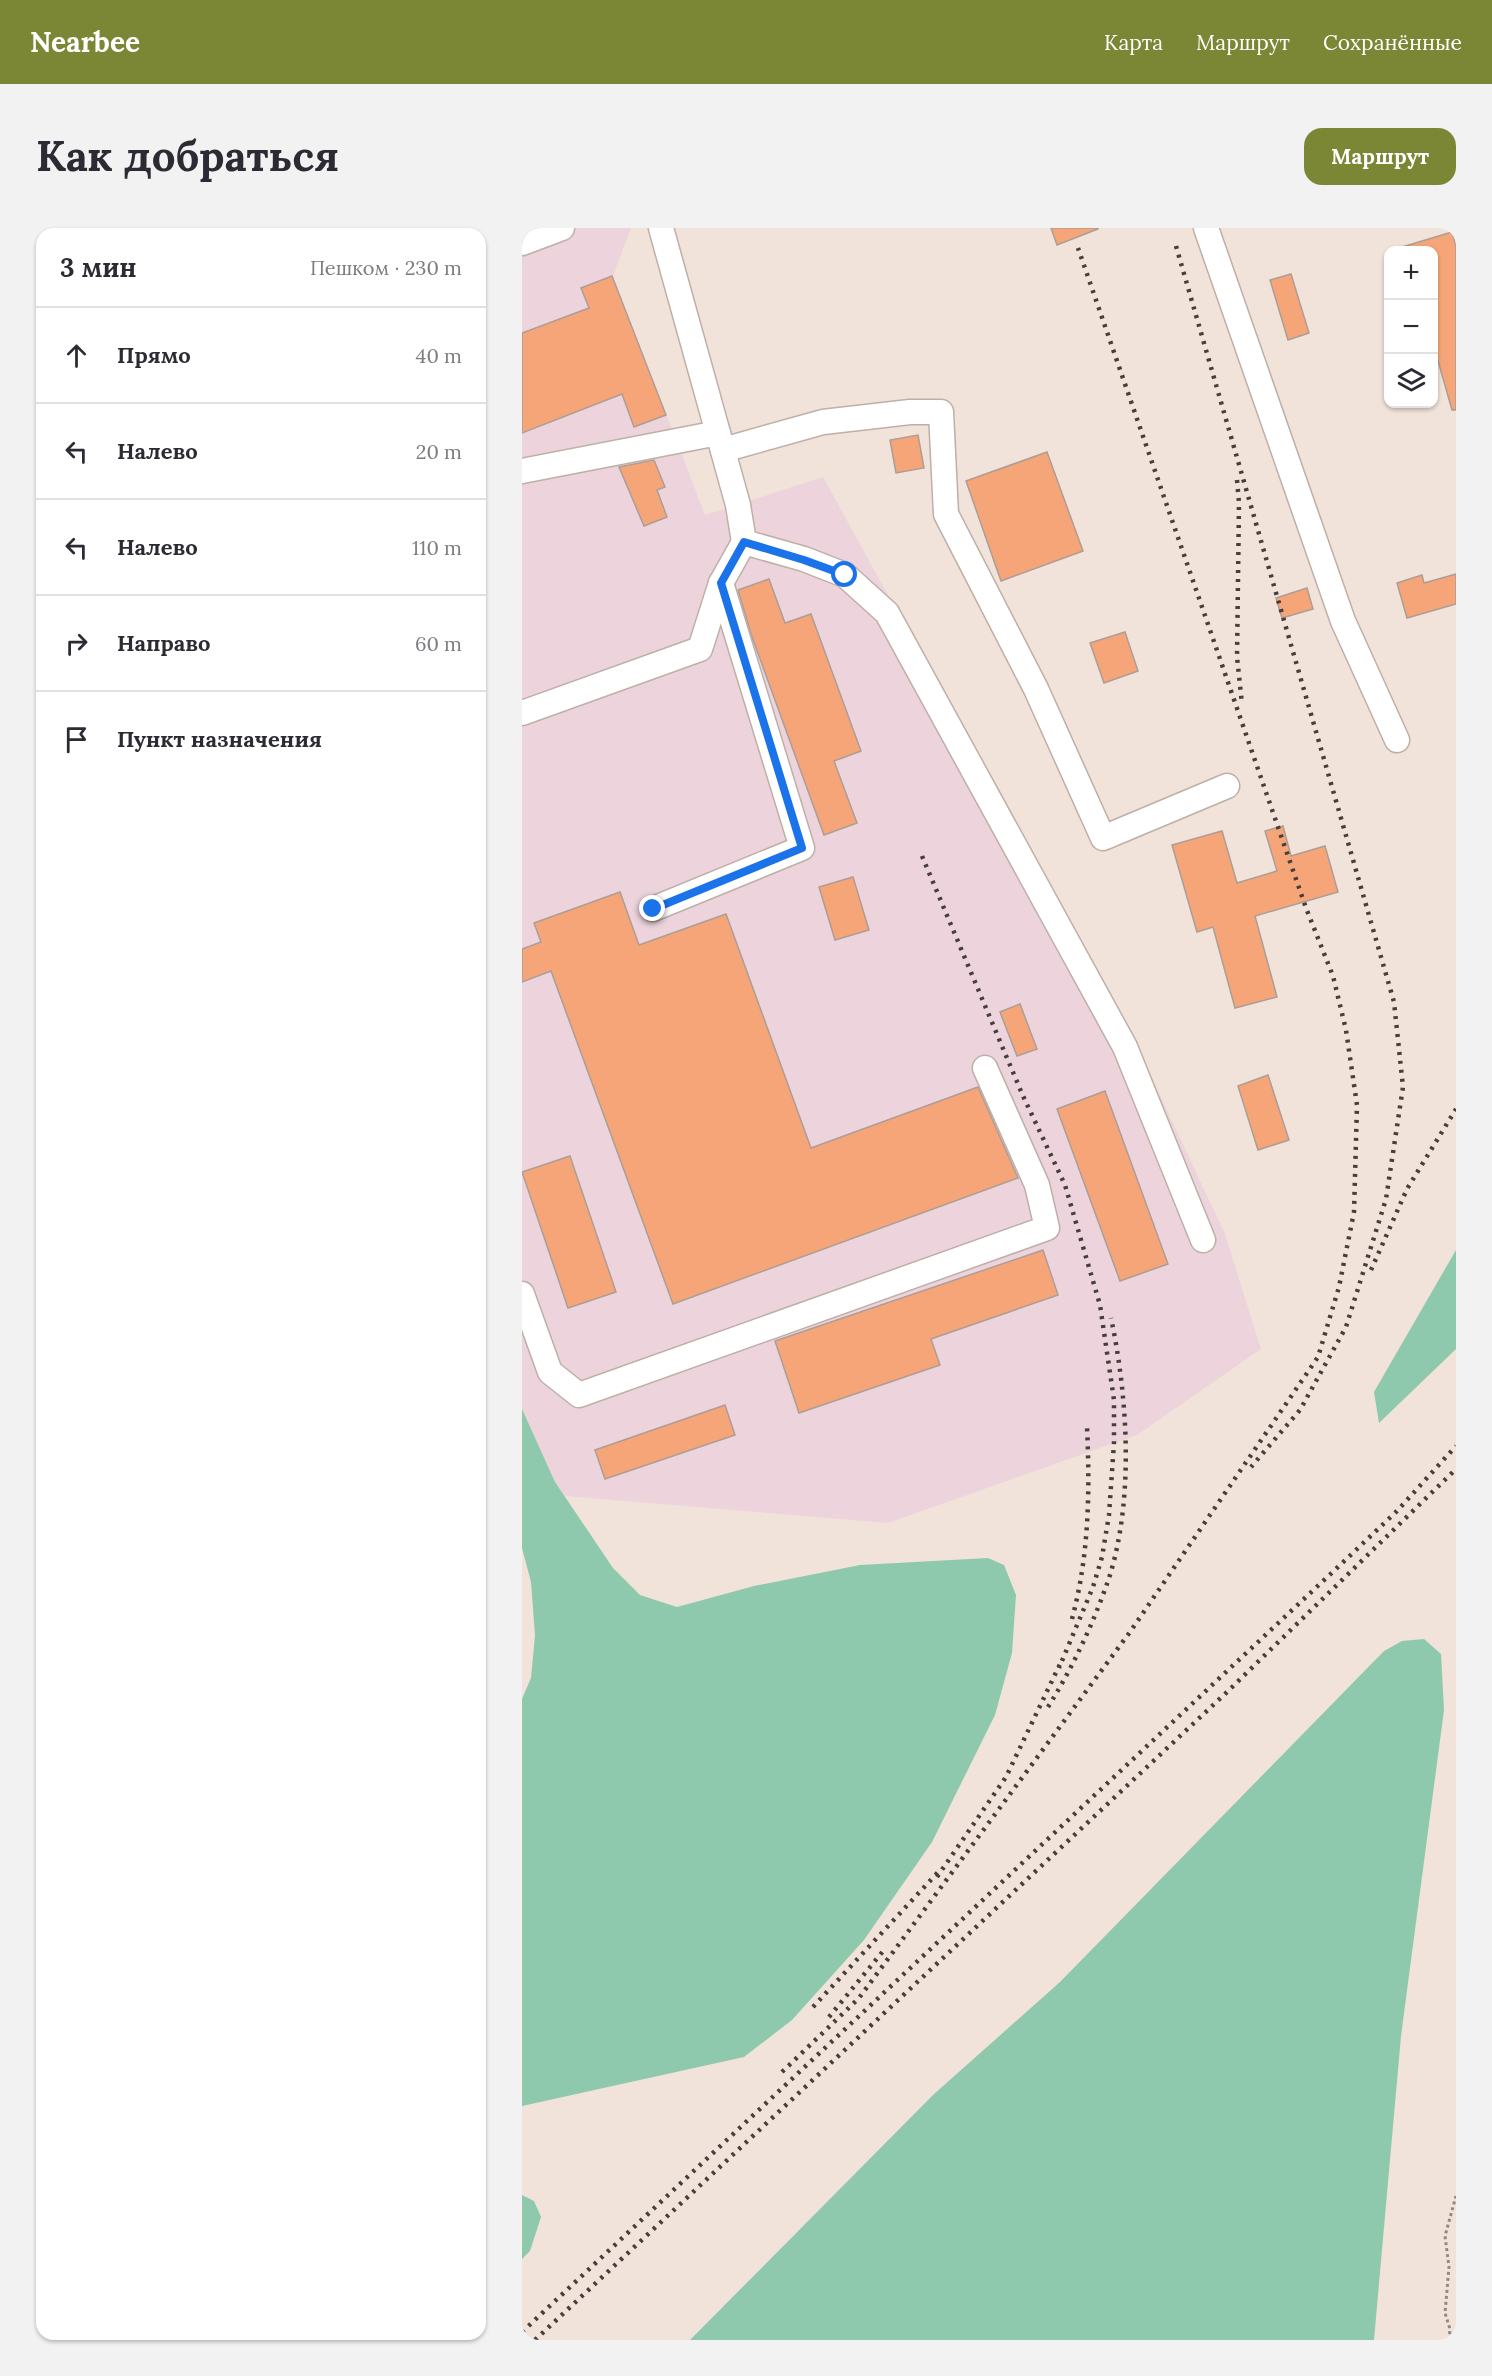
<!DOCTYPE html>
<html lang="ru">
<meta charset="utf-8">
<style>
body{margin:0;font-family:Lora,serif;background:#f2f2f3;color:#2b2b33}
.controls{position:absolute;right:18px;top:18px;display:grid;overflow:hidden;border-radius:12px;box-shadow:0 2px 4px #0004}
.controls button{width:54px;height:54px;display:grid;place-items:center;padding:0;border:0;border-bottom:2px solid #e1e1e2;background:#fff;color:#2b2b33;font:30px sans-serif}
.stop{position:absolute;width:18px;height:18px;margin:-14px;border:4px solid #1a73e8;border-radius:50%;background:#fff}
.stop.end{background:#1a73e8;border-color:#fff;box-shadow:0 2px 6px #0008}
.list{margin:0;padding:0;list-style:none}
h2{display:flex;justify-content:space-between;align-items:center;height:78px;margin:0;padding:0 24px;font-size:26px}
h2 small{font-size:20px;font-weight:400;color:#7c7c81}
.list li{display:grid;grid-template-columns:39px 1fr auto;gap:18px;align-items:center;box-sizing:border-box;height:96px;padding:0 24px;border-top:2px solid #e1e1e2}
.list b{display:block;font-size:22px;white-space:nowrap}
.list em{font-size:20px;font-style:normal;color:#7c7c81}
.icon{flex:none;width:33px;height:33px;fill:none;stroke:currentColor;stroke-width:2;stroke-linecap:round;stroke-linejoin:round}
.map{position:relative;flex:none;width:934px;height:2112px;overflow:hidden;border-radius:18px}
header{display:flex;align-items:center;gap:36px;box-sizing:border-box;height:84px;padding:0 30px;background:#7c8735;color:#fff}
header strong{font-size:28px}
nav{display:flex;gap:33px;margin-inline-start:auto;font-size:21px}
.intro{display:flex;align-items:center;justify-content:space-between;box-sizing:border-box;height:144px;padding:0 36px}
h1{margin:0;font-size:42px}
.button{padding:15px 27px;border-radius:18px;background:#7c8735;color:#fff;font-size:21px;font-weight:700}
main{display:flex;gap:36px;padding:0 36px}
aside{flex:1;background:#fff;border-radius:18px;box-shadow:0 2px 4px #0004}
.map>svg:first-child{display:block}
.industrial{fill:#edd4dc}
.green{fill:#8fc9ad}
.building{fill:#f6a578;stroke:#ac9d96;stroke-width:1.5}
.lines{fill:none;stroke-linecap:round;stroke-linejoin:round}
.minor-casing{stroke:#beafa7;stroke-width:27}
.path{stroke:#938883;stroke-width:3;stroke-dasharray:3 3;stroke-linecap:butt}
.minor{stroke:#fff;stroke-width:24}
.rail{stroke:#453e3b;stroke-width:4.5;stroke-dasharray:3 6;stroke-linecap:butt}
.route{stroke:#1a73e8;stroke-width:8}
</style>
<header>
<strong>Nearbee</strong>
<nav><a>Карта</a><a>Маршрут</a><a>Сохранённые</a></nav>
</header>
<div class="intro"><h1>Как добраться</h1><a class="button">Маршрут</a></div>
<main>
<aside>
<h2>3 мин<small>Пешком · 230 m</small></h2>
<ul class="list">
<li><svg class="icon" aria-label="ahead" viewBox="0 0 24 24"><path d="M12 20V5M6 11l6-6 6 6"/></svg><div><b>Прямо</b></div><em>40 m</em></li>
<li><svg class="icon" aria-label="left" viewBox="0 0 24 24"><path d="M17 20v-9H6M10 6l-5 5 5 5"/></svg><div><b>Налево</b></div><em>20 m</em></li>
<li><svg class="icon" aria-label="left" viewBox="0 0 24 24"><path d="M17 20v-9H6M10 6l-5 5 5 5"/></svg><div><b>Налево</b></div><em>110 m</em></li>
<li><svg class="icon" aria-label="right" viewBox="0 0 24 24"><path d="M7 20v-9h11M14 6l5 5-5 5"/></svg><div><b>Направо</b></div><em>60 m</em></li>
<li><svg class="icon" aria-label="arrive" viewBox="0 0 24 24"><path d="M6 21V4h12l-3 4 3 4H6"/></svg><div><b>Пункт назначения</b></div></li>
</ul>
</aside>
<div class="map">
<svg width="934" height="2112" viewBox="0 0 934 2112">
<rect width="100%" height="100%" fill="#f1e2da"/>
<path class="industrial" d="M 0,0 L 109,0 L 91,48 L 183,287 L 301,249 L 620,829 L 703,1006 L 739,1121 L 615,1207 L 366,1295 L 32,1267 L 0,1194 Z"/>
<g class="green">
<path d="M 934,1022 L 934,1121 L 857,1195 L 852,1164 Z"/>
<path d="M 0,1181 L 33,1254 L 91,1340 L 118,1367 L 155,1379 L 232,1358 L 338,1337 L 466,1330 L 482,1337 L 494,1367 L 490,1425 L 473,1487 L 410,1614 L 342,1712 L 270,1792 L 222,1829 L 0,1878 L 0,1471 L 9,1450 L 13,1407 L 9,1354 L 0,1320 Z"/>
<path d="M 902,1411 L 919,1426 L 922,1482 L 879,1808 L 852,2112 L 168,2112 L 411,1867 L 538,1754 L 862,1423 L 880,1413 Z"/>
<path d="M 0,1967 L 12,1973 L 19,1989 L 8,2023 L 0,2031 Z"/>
</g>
<g class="building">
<path d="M 529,0 L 576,0 L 576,1 L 535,17 Z"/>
<path d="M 930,4 L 934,18 L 934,182 L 930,182 L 912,119 L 912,22 L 881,22 L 880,19 Z"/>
<path d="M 769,46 L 787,105 L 766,112 L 748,52 Z"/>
<path d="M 90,48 L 144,187 L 112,199 L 100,166 L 0,205 L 0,105 L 67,80 L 59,60 Z"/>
<path d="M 396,207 L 402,240 L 374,245 L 368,212 Z"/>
<path d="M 525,224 L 561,323 L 479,353 L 444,253 Z"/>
<path d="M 132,232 L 143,259 L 135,262 L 145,289 L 122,298 L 97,239 Z"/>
<path d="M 934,346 L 934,376 L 885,390 L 875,355 L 900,347 L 902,355 Z"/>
<path d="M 247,351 L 263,395 L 289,386 L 339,523 L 312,533 L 335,595 L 302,607 L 229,406 L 216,362 Z"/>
<path d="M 785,360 L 791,381 L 760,390 L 754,370 Z"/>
<path d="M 603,404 L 616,443 L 582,455 L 568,415 Z"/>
<path d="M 761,598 L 769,628 L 803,618 L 816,664 L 733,688 L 755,769 L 713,780 L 691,699 L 675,704 L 650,617 L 700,603 L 715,655 L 755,643 L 743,603 Z"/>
<path d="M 331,649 L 347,702 L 313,712 L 297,659 Z"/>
<path d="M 98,664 L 117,717 L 204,686 L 289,920 L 456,859 L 496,950 L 151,1076 L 29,743 L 0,754 L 0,721 L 19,714 L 12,695 Z"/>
<path d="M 498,776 L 515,821 L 495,828 L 478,784 Z"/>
<path d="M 746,847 L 767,912 L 736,922 L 716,858 Z"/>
<path d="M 583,863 L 646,1036 L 598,1053 L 535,881 Z"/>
<path d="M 48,928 L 94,1064 L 46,1080 L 0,944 Z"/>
<path d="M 521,1022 L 536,1067 L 409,1111 L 418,1137 L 277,1185 L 253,1113 Z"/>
<path d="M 203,1177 L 213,1207 L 83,1251 L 73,1222 Z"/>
</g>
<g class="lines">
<defs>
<g id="minor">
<path d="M 684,0 L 821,393 L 875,512"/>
<path d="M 0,15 L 40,0"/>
<path d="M 201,222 L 301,194 L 388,184 L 419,184 L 424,286 L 514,461 L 581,610 L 705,558"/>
<path d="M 0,243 L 196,205"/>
<path d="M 222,314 L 282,331 L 323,347 L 365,385 L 603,819 L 681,1012"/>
<path d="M 0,485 L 178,421 L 199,355 L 222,314 L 216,277 L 139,0"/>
<path d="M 131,681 L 280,620 L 199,355"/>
<path d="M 0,1066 L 28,1144 L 57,1167 L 525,1000 L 515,957 L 463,840"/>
</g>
</defs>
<use href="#minor" class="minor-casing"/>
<path class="path" d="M 927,2112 L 928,2101 L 923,2085 L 927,2039 L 923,2008 L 934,1968"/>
<use href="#minor" class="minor"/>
<g class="rail">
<path d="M 654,18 L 872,774 L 881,859 L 864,971 L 824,1099 L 778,1182 L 729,1239"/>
<path d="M 715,252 L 717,275 L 715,429 L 720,476"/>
<path d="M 400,628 L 501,868 L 543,957 L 578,1077 L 592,1172 L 592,1215 L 587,1287 L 580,1329 L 571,1359 L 537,1440"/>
<path d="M 849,1042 L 885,961 L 934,881"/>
<path d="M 550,1391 C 567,1328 568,1264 565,1199"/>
<path d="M 526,1479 C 551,1439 572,1394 587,1350 C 612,1272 606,1170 589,1090"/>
<path d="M 415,1649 L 484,1549 L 539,1434"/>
<path d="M 291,1779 L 419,1641"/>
<path d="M 307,1789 L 362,1722"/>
<path d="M 260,1844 L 337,1770 L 608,1404 L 796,1129 L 817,1059 L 832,984 L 835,877 L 824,802 L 811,748 L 784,680 L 556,20"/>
<path d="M 0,2104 L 816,1339 L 875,1283 L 934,1218"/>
<path d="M 13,2112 L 704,1465 L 934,1241"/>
</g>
</g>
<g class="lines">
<path class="route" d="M 131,681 L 280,620 L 199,355 L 222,314 L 282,332 L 323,347"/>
</g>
</svg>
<div class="controls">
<button>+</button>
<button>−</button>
<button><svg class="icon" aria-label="layers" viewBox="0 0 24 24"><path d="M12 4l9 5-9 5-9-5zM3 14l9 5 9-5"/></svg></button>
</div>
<div class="stop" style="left:323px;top:347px"></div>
<div class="stop end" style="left:131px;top:681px"></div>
</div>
</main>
